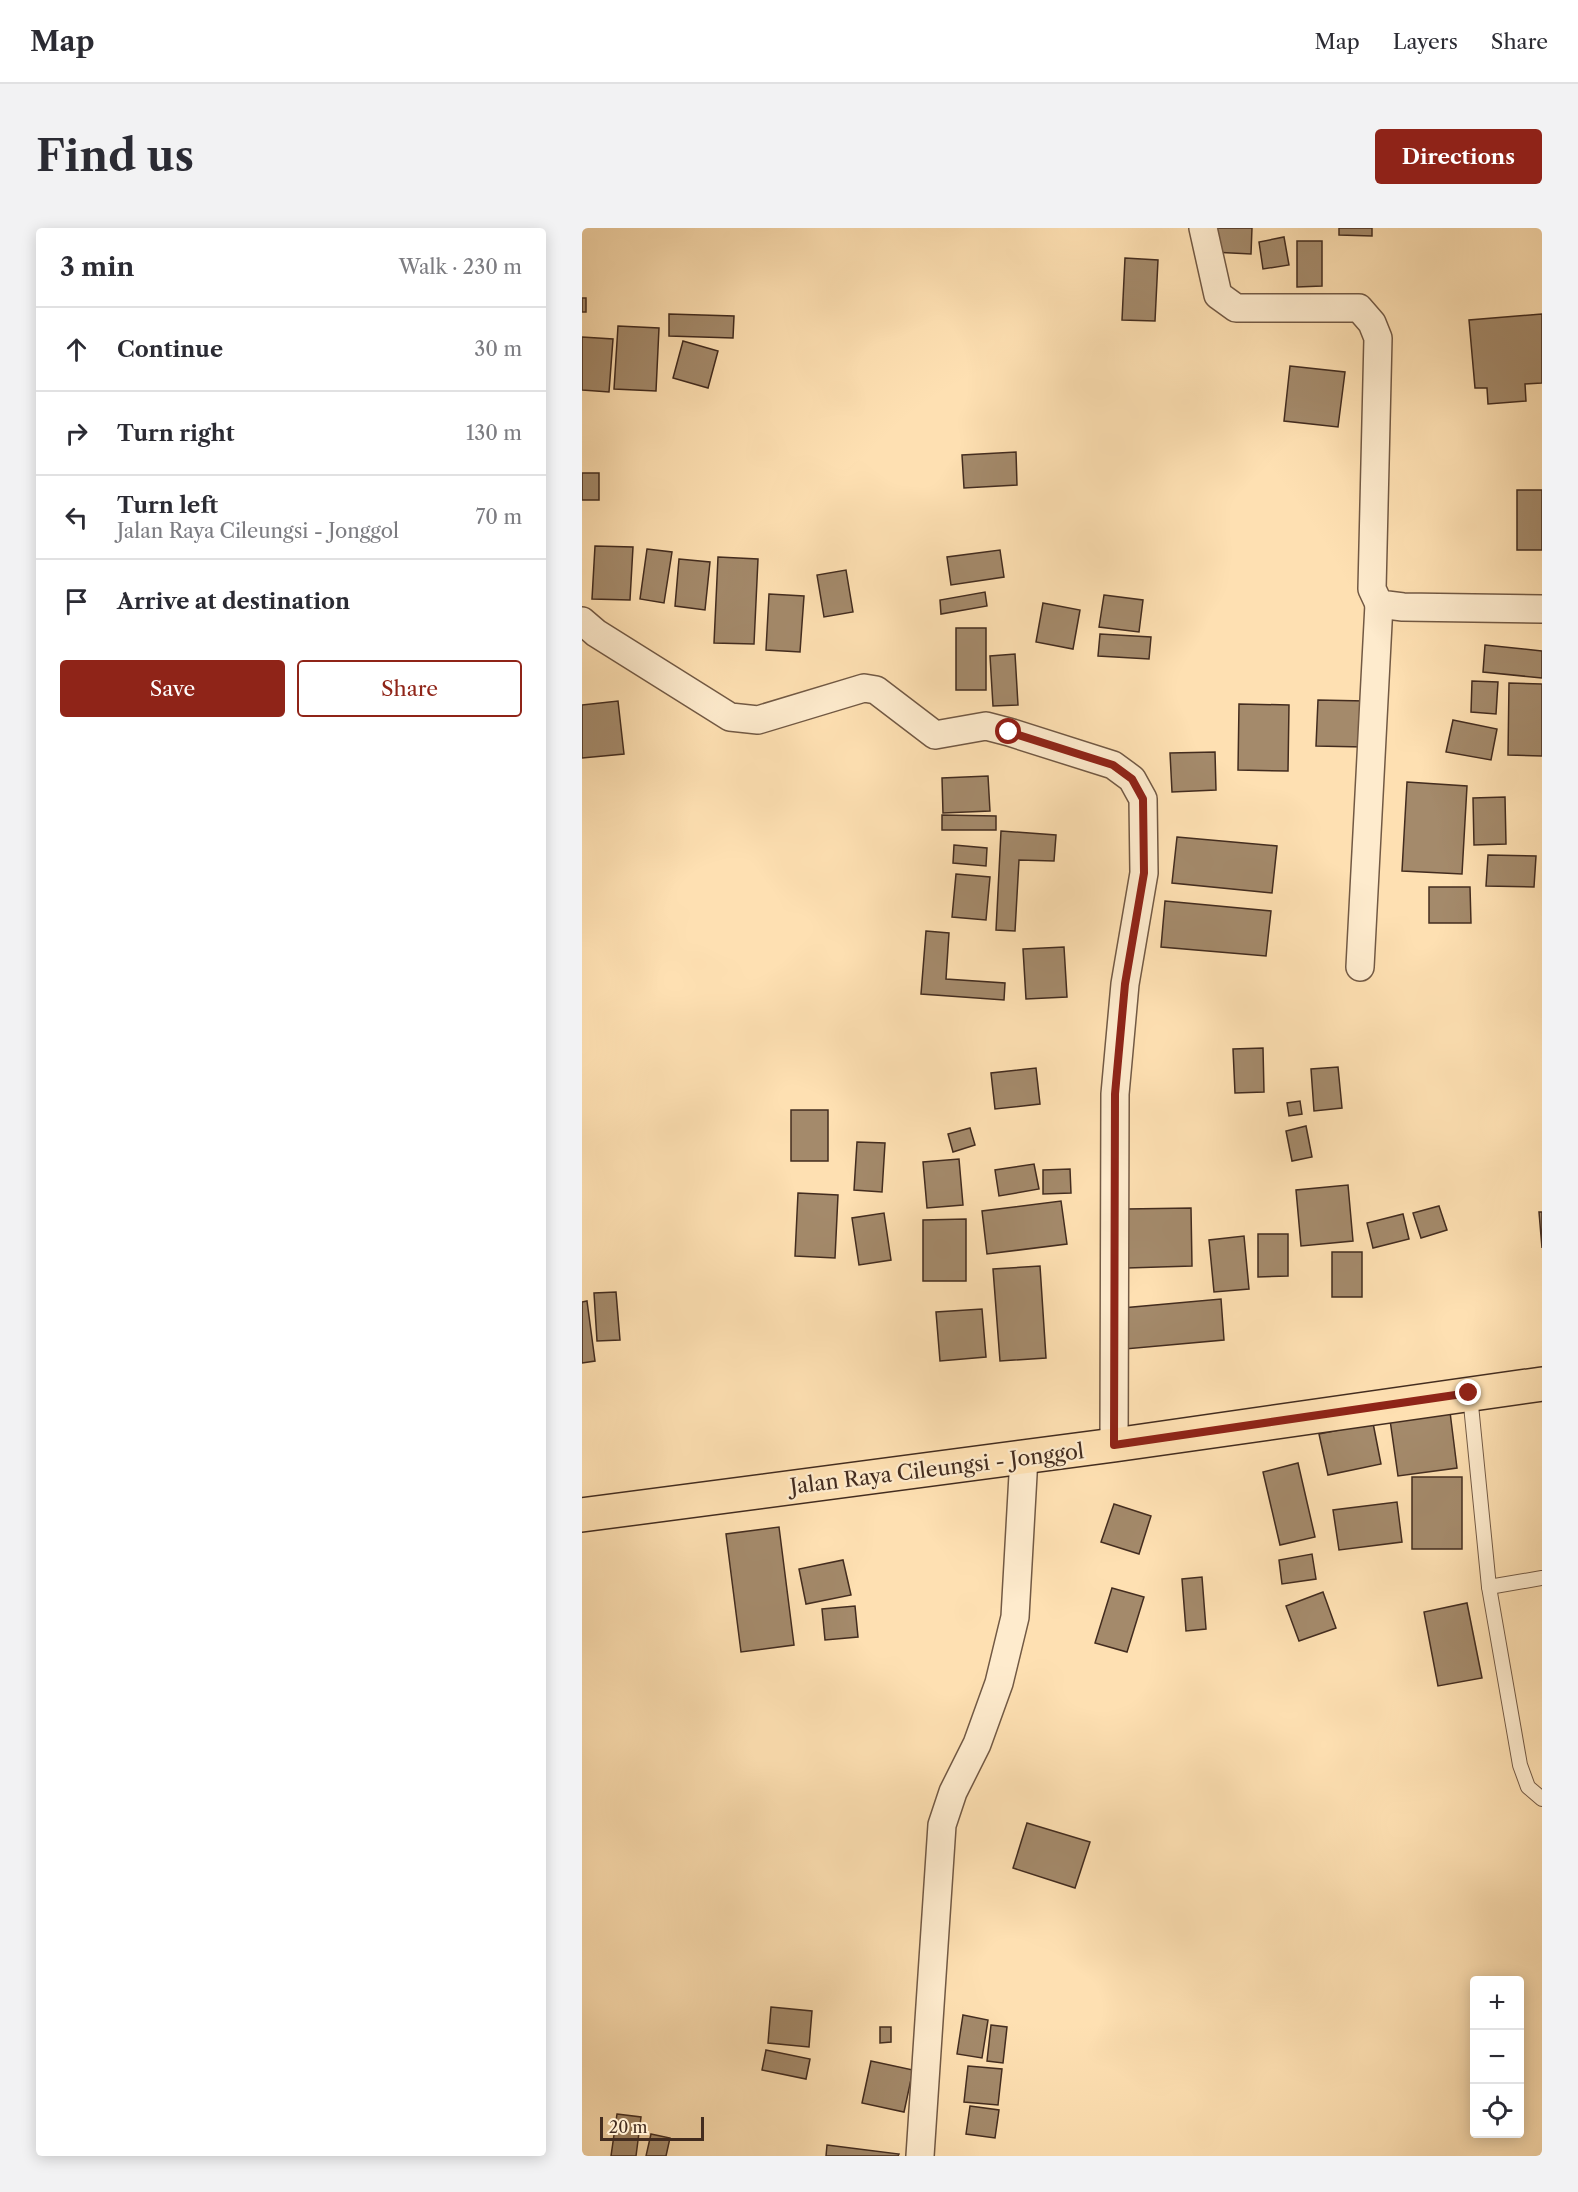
<!DOCTYPE html>
<meta charset="utf-8">
<style>
body{margin:0;font-family:"Libre Caslon Text",serif;background:#f2f2f3;color:#2b2b33}
.controls{position:absolute;right:18px;bottom:18px;display:grid;overflow:hidden;border-radius:6px;box-shadow:0 3px 15px #0003}
.controls button{width:54px;height:54px;display:grid;place-items:center;padding:0;border:0;border-bottom:2px solid #e1e1e2;background:#fff;color:#2b2b33;font:30px sans-serif}
.scale{position:absolute;left:18px;bottom:15px;width:104px;box-sizing:border-box;padding-left:6px;border:3px solid #432c1f;border-top:0;font-size:16px;line-height:21px;white-space:nowrap;color:#432c1f;-webkit-text-stroke:4px #feebcd;paint-order:stroke}
.stop{position:absolute;width:18px;height:18px;margin:-14px;border:4px solid #8f2418;border-radius:50%;background:#fff}
.stop.end{background:#8f2418;border-color:#fff;box-shadow:0 2px 6px #0008}
.list{margin:0;padding:0;list-style:none}
h2{display:flex;justify-content:space-between;align-items:center;height:78px;margin:0;padding:0 24px;font-size:26px}
h2 small{font-size:20px;font-weight:400;color:#7c7c81}
.list li{display:grid;grid-template-columns:39px 1fr auto;gap:18px;align-items:center;box-sizing:border-box;height:84px;padding:0 24px;border-top:2px solid #e1e1e2}
.list b{display:block;font-size:22px;white-space:nowrap}
.list p{margin:0;font-size:20px;white-space:nowrap;color:#7c7c81}
.list em{font-size:20px;font-style:normal;color:#7c7c81}
.actions{display:flex;gap:12px;padding:18px 24px}
.actions a{flex:1;padding:14px 0;border:2px solid #8f2418;border-radius:6px;text-align:center;font-size:21px;color:#8f2418}
.actions .main{background:#8f2418;color:#fff}
.icon{flex:none;width:33px;height:33px;fill:none;stroke:currentColor;stroke-width:2;stroke-linecap:round;stroke-linejoin:round}
.map{position:relative;flex:none;width:960px;height:1928px;overflow:hidden;border-radius:6px}
header{display:flex;align-items:center;gap:36px;box-sizing:border-box;height:84px;padding:0 30px;background:#fff;border-bottom:2px solid #e1e1e2}
header strong{font-size:28px}
nav{display:flex;gap:33px;margin-inline-start:auto;font-size:21px}
.intro{display:flex;align-items:center;justify-content:space-between;box-sizing:border-box;height:144px;padding:0 36px}
h1{margin:0;font-size:42px}
.button{padding:15px 27px;border-radius:6px;background:#8f2418;color:#fff;font-size:21px;font-weight:700}
main{display:flex;gap:36px;padding:0 36px}
aside{flex:1;background:#fff;border-radius:6px;box-shadow:0 3px 15px #0003}
.map>svg:first-child{display:block}
.building{fill:#a48a6b;stroke:#432c1f;stroke-width:1.5}
.lines{fill:none;stroke-linecap:round;stroke-linejoin:round}
.lane-casing{stroke:#725944;stroke-width:16}
.street-casing{stroke:#725944;stroke-width:30}
.primary-casing{stroke:#432c1f;stroke-width:36}
.lane{stroke:#feebcd;stroke-width:14}
.street{stroke:#feebcd;stroke-width:27}
.primary{stroke:#fee0b2;stroke-width:33}
.route{stroke:#8f2418;stroke-width:8}
.labels{text-anchor:middle;stroke-width:4.5;stroke-linejoin:round;paint-order:stroke}
.street-label{font-size:21px;fill:#432c1f;stroke:#feebcd}
</style>
<header>
<strong>Map</strong>
<nav><a>Map</a><a>Layers</a><a>Share</a></nav>
</header>
<div class="intro"><h1>Find us</h1><a class="button">Directions</a></div>
<main>
<aside>
<h2>3 min<small>Walk · 230 m</small></h2>
<ul class="list">
<li><svg class="icon" aria-label="ahead" viewBox="0 0 24 24"><path d="M12 20V5M6 11l6-6 6 6"/></svg><div><b>Continue</b></div><em>30 m</em></li>
<li><svg class="icon" aria-label="right" viewBox="0 0 24 24"><path d="M7 20v-9h11M14 6l5 5-5 5"/></svg><div><b>Turn right</b></div><em>130 m</em></li>
<li><svg class="icon" aria-label="left" viewBox="0 0 24 24"><path d="M17 20v-9H6M10 6l-5 5 5 5"/></svg><div><b>Turn left</b><p>Jalan Raya Cileungsi - Jonggol</p></div><em>70 m</em></li>
<li><svg class="icon" aria-label="arrive" viewBox="0 0 24 24"><path d="M6 21V4h12l-3 4 3 4H6"/></svg><div><b>Arrive at destination</b></div></li>
</ul>
<div class="actions"><a class="main">Save</a><a>Share</a></div>
</aside>
<div class="map">
<svg width="960" height="1928" viewBox="0 0 960 1928">
<rect width="100%" height="100%" fill="#fee0b2"/>
<filter id="stains"><feTurbulence type="fractalNoise" baseFrequency=".00333" numOctaves="4"/><feColorMatrix values="0 0 0 0 .2 0 0 0 0 .09 0 0 0 0 .02 0 0 0 .5 -.17"/></filter>
<radialGradient id="worn" r=".72"><stop offset=".6" stop-color="#630" stop-opacity="0"/><stop offset="1" stop-color="#630" stop-opacity=".3"/></radialGradient>
<g class="building">
<path d="M 632,0 L 670,0 L 669,26 L 630,24 Z"/>
<path d="M 757,0 L 790,0 L 790,8 L 757,7 Z"/>
<path d="M 702,9 L 707,37 L 681,41 L 677,14 Z"/>
<path d="M 715,13 L 740,13 L 740,58 L 715,59 Z"/>
<path d="M 543,30 L 576,32 L 573,93 L 540,92 Z"/>
<rect x="0" y="70" width="4" height="14"/>
<path d="M 87,86 L 152,88 L 151,110 L 87,108 Z"/>
<path d="M 960,86 L 960,155 L 943,156 L 944,173 L 906,176 L 905,160 L 893,160 L 887,92 Z"/>
<path d="M 36,98 L 77,100 L 74,163 L 32,161 Z"/>
<path d="M 0,109 L 31,111 L 27,164 L 0,162 Z"/>
<path d="M 101,113 L 136,123 L 126,160 L 91,150 Z"/>
<path d="M 708,138 L 763,144 L 756,199 L 702,193 Z"/>
<path d="M 434,224 L 435,257 L 382,260 L 380,227 Z"/>
<rect x="0" y="245" width="17" height="27"/>
<rect x="935" y="262" width="25" height="60"/>
<path d="M 13,318 L 51,319 L 48,372 L 10,371 Z"/>
<path d="M 65,321 L 90,324 L 82,375 L 58,371 Z"/>
<path d="M 418,322 L 422,349 L 369,357 L 365,329 Z"/>
<path d="M 136,329 L 176,331 L 172,416 L 132,415 Z"/>
<path d="M 97,331 L 128,334 L 123,382 L 93,378 Z"/>
<path d="M 264,342 L 271,384 L 242,389 L 235,347 Z"/>
<path d="M 403,364 L 405,378 L 359,386 L 358,372 Z"/>
<path d="M 187,366 L 222,368 L 218,424 L 184,422 Z"/>
<path d="M 522,367 L 561,372 L 557,404 L 517,399 Z"/>
<path d="M 461,375 L 498,382 L 491,421 L 454,414 Z"/>
<rect x="374" y="400" width="30" height="62"/>
<path d="M 518,406 L 569,409 L 567,431 L 516,428 Z"/>
<path d="M 903,417 L 960,423 L 960,450 L 901,444 Z"/>
<path d="M 433,426 L 436,477 L 411,478 L 408,428 Z"/>
<path d="M 890,453 L 916,454 L 914,486 L 889,484 Z"/>
<path d="M 927,455 L 960,456 L 960,528 L 926,527 Z"/>
<path d="M 736,472 L 783,473 L 782,519 L 734,518 Z"/>
<path d="M 36,473 L 42,526 L 0,530 L 0,477 Z"/>
<path d="M 657,476 L 707,477 L 706,543 L 656,542 Z"/>
<path d="M 871,492 L 915,501 L 909,532 L 864,524 Z"/>
<path d="M 633,524 L 634,562 L 590,564 L 588,525 Z"/>
<path d="M 406,548 L 408,583 L 361,585 L 360,550 Z"/>
<path d="M 825,554 L 885,558 L 880,646 L 820,643 Z"/>
<path d="M 923,569 L 924,616 L 892,617 L 891,570 Z"/>
<path d="M 360,587 L 414,588 L 414,602 L 360,602 Z"/>
<path d="M 419,603 L 474,607 L 472,633 L 437,632 L 433,703 L 414,702 Z"/>
<path d="M 595,609 L 695,618 L 690,665 L 590,655 Z"/>
<path d="M 372,617 L 405,620 L 404,638 L 371,635 Z"/>
<path d="M 906,627 L 954,628 L 952,659 L 904,658 Z"/>
<path d="M 374,646 L 408,649 L 404,692 L 370,689 Z"/>
<path d="M 847,659 L 888,659 L 889,695 L 847,695 Z"/>
<path d="M 583,673 L 689,683 L 684,728 L 579,719 Z"/>
<path d="M 344,703 L 367,705 L 364,751 L 423,755 L 422,772 L 339,766 Z"/>
<path d="M 482,719 L 485,769 L 444,771 L 441,721 Z"/>
<path d="M 681,820 L 682,864 L 653,865 L 651,821 Z"/>
<path d="M 756,839 L 760,880 L 732,883 L 729,841 Z"/>
<path d="M 454,840 L 458,876 L 413,881 L 409,845 Z"/>
<path d="M 718,873 L 720,886 L 707,888 L 705,875 Z"/>
<rect x="209" y="882" width="37" height="51"/>
<path d="M 724,898 L 730,929 L 710,933 L 704,903 Z"/>
<path d="M 388,900 L 393,917 L 371,924 L 366,906 Z"/>
<path d="M 275,914 L 303,915 L 300,964 L 272,962 Z"/>
<path d="M 377,931 L 381,977 L 345,980 L 341,934 Z"/>
<path d="M 452,936 L 457,961 L 417,968 L 413,942 Z"/>
<path d="M 488,941 L 489,965 L 461,966 L 461,942 Z"/>
<path d="M 766,957 L 771,1013 L 719,1018 L 714,962 Z"/>
<path d="M 216,965 L 256,967 L 253,1030 L 213,1028 Z"/>
<path d="M 479,973 L 485,1016 L 405,1026 L 400,983 Z"/>
<path d="M 857,978 L 865,1002 L 839,1010 L 831,985 Z"/>
<path d="M 609,980 L 610,1038 L 545,1040 L 544,981 Z"/>
<path d="M 957,984 L 960,984 L 960,1020 Z"/>
<path d="M 302,985 L 309,1032 L 277,1037 L 270,990 Z"/>
<path d="M 821,986 L 827,1011 L 791,1020 L 785,995 Z"/>
<path d="M 384,991 L 384,1053 L 341,1053 L 341,992 Z"/>
<path d="M 676,1006 L 706,1006 L 706,1048 L 676,1049 Z"/>
<path d="M 662,1008 L 667,1061 L 632,1064 L 627,1012 Z"/>
<rect x="750" y="1024" width="30" height="45"/>
<path d="M 458,1038 L 464,1130 L 418,1133 L 411,1041 Z"/>
<path d="M 34,1064 L 38,1112 L 15,1113 L 12,1065 Z"/>
<path d="M 639,1071 L 642,1112 L 543,1121 L 540,1080 Z"/>
<path d="M 5,1073 L 13,1133 L 0,1135 L 0,1074 Z"/>
<path d="M 400,1081 L 404,1129 L 358,1133 L 354,1084 Z"/>
<path d="M 868,1184 L 875,1240 L 816,1248 L 808,1192 Z"/>
<path d="M 791,1195 L 799,1236 L 746,1247 L 737,1206 Z"/>
<path d="M 716,1235 L 733,1309 L 698,1317 L 681,1244 Z"/>
<rect x="830" y="1249" width="50" height="72"/>
<path d="M 815,1274 L 820,1314 L 757,1322 L 751,1282 Z"/>
<path d="M 532,1276 L 569,1288 L 557,1326 L 519,1314 Z"/>
<path d="M 197,1299 L 212,1417 L 159,1424 L 144,1306 Z"/>
<path d="M 730,1326 L 734,1351 L 700,1356 L 697,1332 Z"/>
<path d="M 261,1332 L 269,1367 L 224,1376 L 217,1341 Z"/>
<path d="M 620,1349 L 624,1401 L 604,1403 L 600,1351 Z"/>
<path d="M 530,1360 L 562,1369 L 545,1424 L 513,1415 Z"/>
<path d="M 741,1364 L 754,1400 L 717,1413 L 704,1378 Z"/>
<path d="M 885,1375 L 900,1450 L 856,1458 L 842,1384 Z"/>
<path d="M 273,1378 L 276,1409 L 243,1412 L 240,1381 Z"/>
<path d="M 445,1595 L 508,1614 L 493,1660 L 431,1640 Z"/>
<path d="M 189,1779 L 230,1783 L 227,1819 L 186,1815 Z"/>
<path d="M 381,1787 L 406,1792 L 400,1830 L 375,1826 Z"/>
<path d="M 409,1797 L 425,1799 L 421,1835 L 405,1833 Z"/>
<path d="M 298,1799 L 309,1799 L 309,1814 L 298,1815 Z"/>
<path d="M 184,1822 L 228,1831 L 224,1851 L 180,1842 Z"/>
<path d="M 289,1833 L 331,1842 L 322,1884 L 280,1875 Z"/>
<path d="M 386,1838 L 420,1841 L 416,1877 L 382,1874 Z"/>
<path d="M 388,1878 L 417,1882 L 413,1910 L 384,1906 Z"/>
<path d="M 35,1886 L 59,1889 L 54,1928 L 29,1928 Z"/>
<path d="M 69,1906 L 88,1910 L 84,1928 L 64,1928 Z"/>
<path d="M 245,1917 L 317,1926 L 316,1928 L 244,1928 Z"/>
</g>
<g class="lines">
<defs>
<g id="lane">
<path d="M 888,1167 L 907,1359 L 938,1537 L 946,1559 L 960,1571"/>
<path d="M 907,1359 L 960,1350"/>
</g>
<g id="street">
<path d="M 621,0 L 636,67 L 654,80 L 777,80 L 790,95 L 796,110 L 790,361 L 797,376 L 821,379 L 960,381"/>
<path d="M 0,393 L 14,405 L 148,489 L 176,492 L 282,460 L 294,462 L 353,507 L 404,498 L 427,504 L 531,537 L 550,551 L 561,571 L 562,645 L 543,756 L 533,866 L 532,1217"/>
<path d="M 778,739 L 797,376"/>
<path d="M 338,1928 L 360,1597 L 371,1564 L 395,1516 L 417,1455 L 433,1389 L 442,1229"/>
</g>
<path id="primary" d="M 0,1287 L 532,1217 L 960,1156"/>
</defs>
<use href="#lane" class="lane-casing"/>
<use href="#street" class="street-casing"/>
<use href="#primary" class="primary-casing"/>
<use href="#lane" class="lane"/>
<use href="#street" class="street"/>
<use href="#primary" class="primary"/>
</g>
<g class="lines">
<path class="route" d="M 427,504 L 531,537 L 550,551 L 561,571 L 562,645 L 543,756 L 533,866 L 532,1217 L 887,1165"/>
</g>
<g class="labels">
<g class="street-label">
<text transform="translate(355 1241) rotate(-7)" y="7">Jalan Raya Cileungsi - Jonggol</text>
</g>
</g>
<rect width="100%" height="100%" filter="url(#stains)"/>
<rect width="100%" height="100%" fill="url(#worn)"/>
</svg>
<div class="controls">
<button>+</button>
<button>−</button>
<button><svg class="icon" aria-label="locate" viewBox="0 0 24 24"><circle cx="12" cy="12" r="6"/><path d="M12 2v4M12 18v4M2 12h4M18 12h4"/></svg></button>
</div>
<div class="scale">20 m</div>
<div class="stop" style="left:427px;top:504px"></div>
<div class="stop end" style="left:887px;top:1165px"></div>
</div>
</main>
